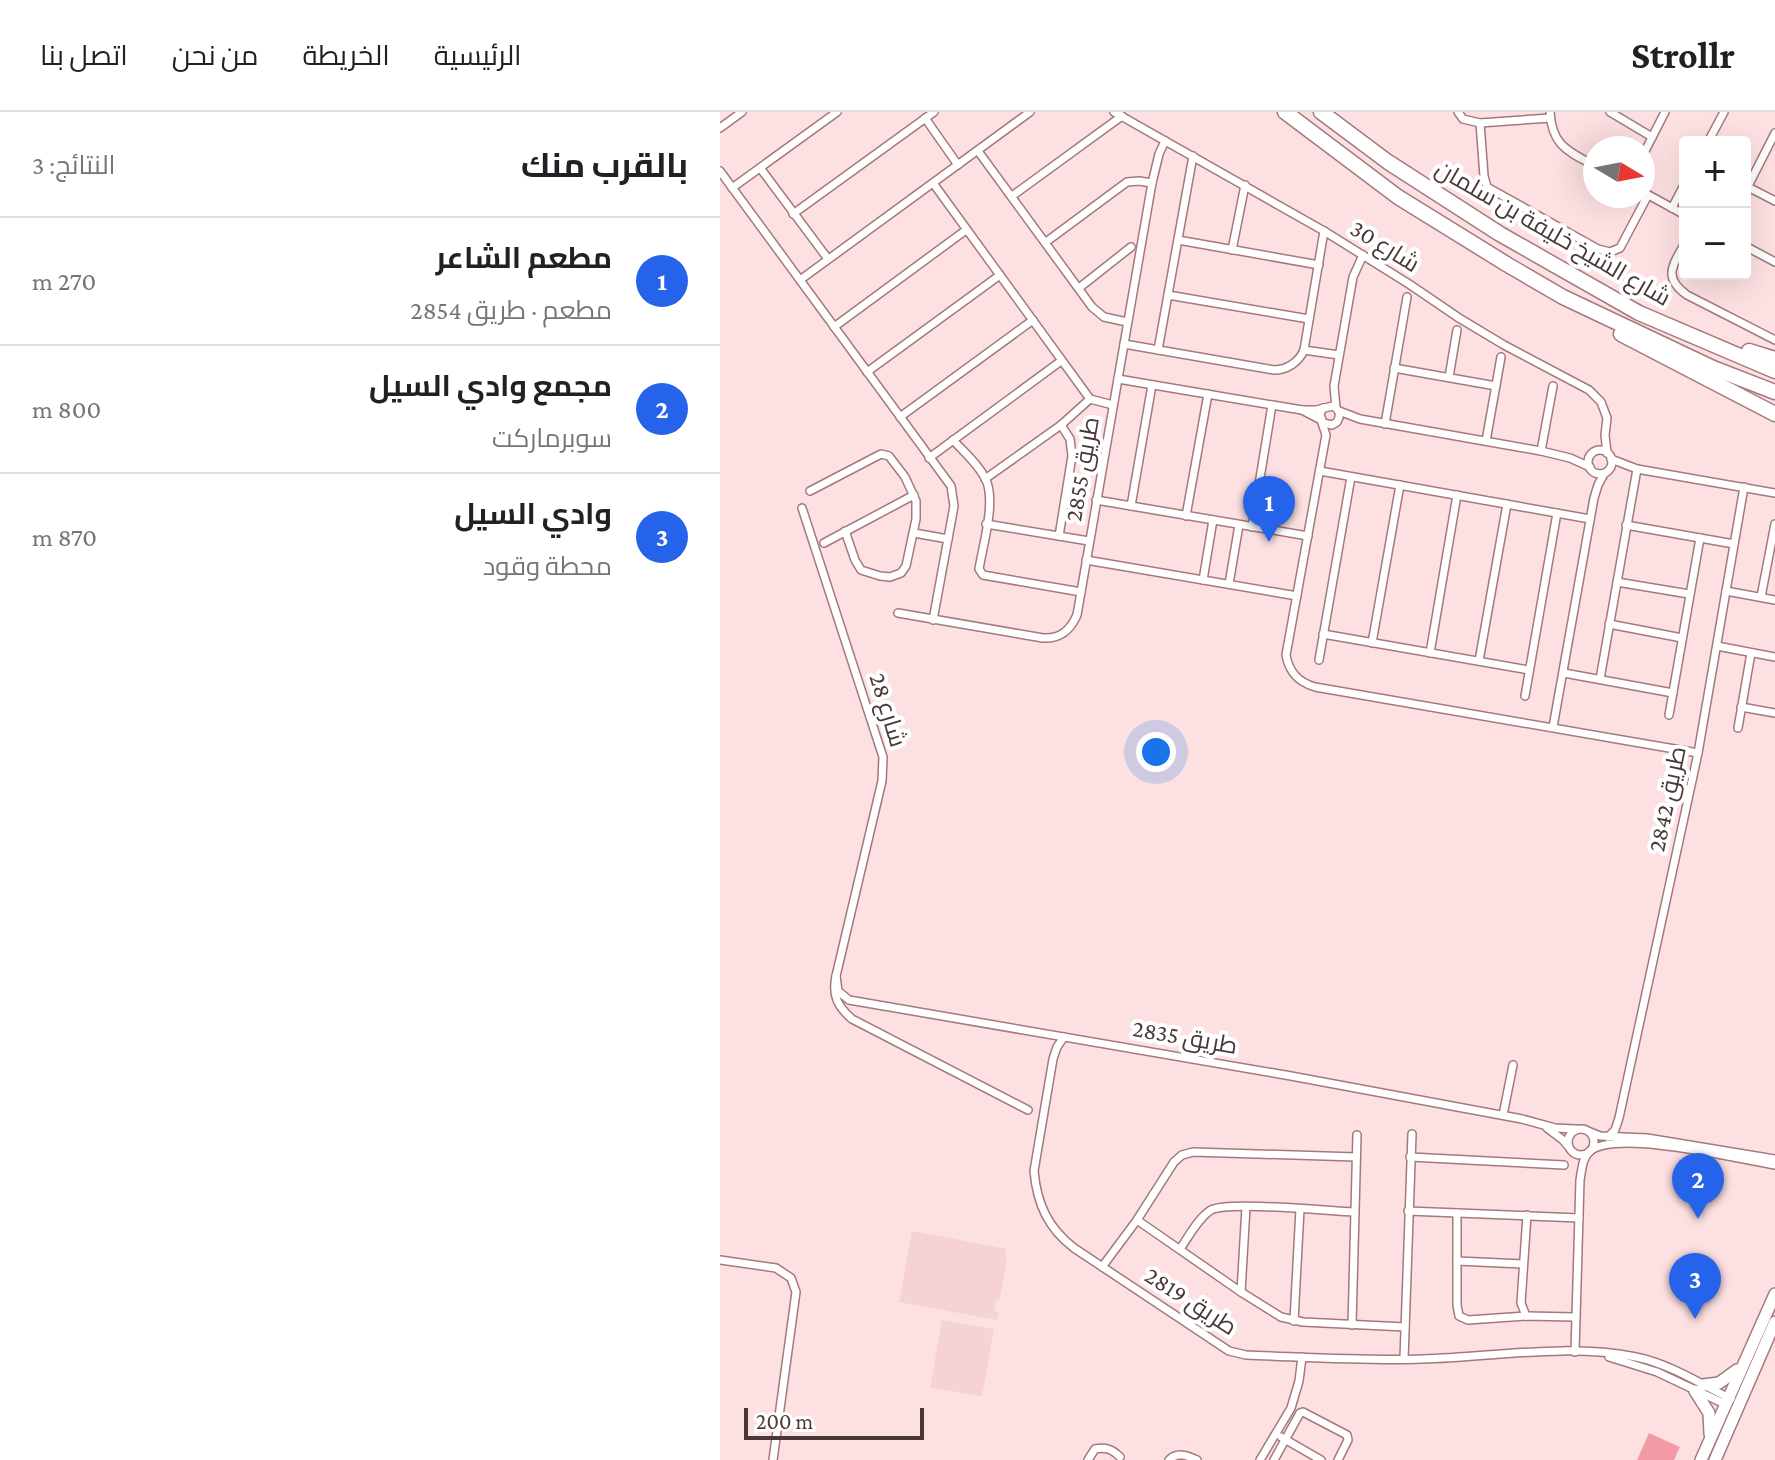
<!DOCTYPE html>
<html lang="ar">
<meta charset="utf-8">
<style>
body{margin:0;font-family:"Crimson Pro",Cairo,serif;background:#f2f2f2;color:#202124;direction:rtl}
.controls{position:absolute;right:24px;top:24px;display:grid;overflow:hidden;border-radius:8px;box-shadow:0 8px 32px #0002}
.controls button{width:72px;height:72px;display:grid;place-items:center;padding:0;border:0;border-bottom:2px solid #e0e0e0;background:#fff;color:#202124;font:40px sans-serif}
.compass{position:absolute;left:863px;top:24px;width:72px;height:72px;border-radius:50%;background:#fff;box-shadow:0 8px 32px #0002;rotate:100deg}
.scale{position:absolute;left:24px;bottom:20px;width:180px;box-sizing:border-box;padding-left:8px;border:4px solid #4a3738;border-top:0;font-size:22px;line-height:28px;white-space:nowrap;color:#4a3738;-webkit-text-stroke:6px #fff;paint-order:stroke}
.you{position:absolute;left:436px;top:640px;width:28px;height:28px;margin:-20px;border:6px solid #fff;border-radius:50%;background:#1a73e8;box-shadow:0 0 0 12px #1a73e833}
.badge{display:grid;place-items:center;width:52px;height:52px;border-radius:50%;background:#2563eb;color:#fff;font-size:26px;font-weight:700}
.pin{position:absolute;translate:-50% -66px;filter:drop-shadow(0 2px 4px #0008)}
.pin::after{content:'';position:absolute;top:42px;width:28px;height:24px;background:inherit;clip-path:polygon(0 0,100% 0,50% 100%)}
.list{margin:0;padding:0;list-style:none}
h2{display:flex;justify-content:space-between;align-items:center;height:104px;margin:0;padding:0 32px;font-size:34px}
h2 small{font-size:26px;font-weight:400;color:#757577}
.list li{display:grid;grid-template-columns:52px 1fr auto;gap:24px;align-items:center;box-sizing:border-box;height:128px;padding:0 32px;border-top:2px solid #e0e0e0}
.list b{display:block;font-size:30px;white-space:nowrap}
.list p{margin:0;font-size:26px;white-space:nowrap;color:#757577}
.list em{font-size:26px;font-style:normal;color:#757577}
.map{position:relative;flex:none;width:1055px;height:1348px;overflow:hidden;direction:ltr}
header{display:flex;align-items:center;gap:48px;box-sizing:border-box;height:112px;padding:0 40px;background:#fff;border-bottom:2px solid #e0e0e0}
header strong{font-size:38px}
nav{display:flex;gap:44px;margin-inline-start:auto;font-size:28px}
main{display:flex}
aside{flex:1;background:#fff}
.map>svg:first-child{display:block}
.built{fill:#f5d2d5}
.green{fill:#f39ba5}
.lines{fill:none;stroke-linecap:round;stroke-linejoin:round}
.street-casing{stroke:#a4797c;stroke-width:10}
.primary-casing{stroke:#a4797c;stroke-width:14}
.highway-casing{stroke:#a4797c;stroke-width:17}
.street{stroke:#fff;stroke-width:7}
.primary{stroke:#fff;stroke-width:11}
.highway{stroke:#fff;stroke-width:14}
.labels{text-anchor:middle;stroke-width:8;stroke-linejoin:round;paint-order:stroke}
.street-label{font-size:24px;fill:#4a3738;stroke:#fff}
</style>
<header>
<strong>Strollr</strong>
<nav><a>الرئيسية</a><a>الخريطة</a><a>من نحن</a><a>اتصل بنا</a></nav>
</header>
<main>
<div class="map">
<svg width="1055" height="1348" viewBox="0 0 1055 1348">
<rect width="100%" height="100%" fill="#fde0e2"/>
<g class="built">
<path d="M 192,1119 L 287,1137 L 285,1144 L 287,1147 L 279,1189 L 276,1189 L 274,1199 L 279,1200 L 277,1208 L 179,1190 Z"/>
<path d="M 222,1208 L 274,1217 L 262,1284 L 210,1276 Z"/>
</g>
<path class="green" d="M 929,1321 L 960,1335 L 954,1348 L 917,1348 Z"/>
<g class="lines">
<defs>
<g id="street">
<path d="M 394,0 L 604,119 L 689,172 L 739,206 L 784,233 L 869,278 L 881,290 L 887,306 L 885,323 L 887,341"/>
<path d="M 738,0 L 743,7 L 760,11 L 830,6"/>
<path d="M 830,0 C 832,34 848,39 875,54"/>
<path d="M 890,0 L 932,25"/>
<path d="M 205,6 L 238,53"/>
<path d="M 760,11 L 764,64 L 767,75 L 878,137 L 890,140 L 900,136 L 928,83"/>
<path d="M 0,16 L 22,0"/>
<path d="M 988,30 L 1004,0"/>
<path d="M 258,39 L 372,195 L 384,205 L 407,210"/>
<path d="M 923,43 L 945,0"/>
<path d="M 41,57 L 108,147"/>
<path d="M 0,59 L 231,374 L 234,394 L 232,405 L 213,508"/>
<path d="M 213,71 L 370,287 L 393,293"/>
<path d="M 1028,75 L 1055,89"/>
<path d="M 12,76 L 117,0"/>
<path d="M 923,80 L 965,103"/>
<path d="M 1025,80 L 1055,21"/>
<path d="M 292,84 L 402,4"/>
<path d="M 952,96 L 965,71"/>
<path d="M 73,102 L 214,0"/>
<path d="M 458,128 L 599,153"/>
<path d="M 326,130 L 407,70 L 419,69 L 432,71"/>
<path d="M 965,131 C 953,153 942,165 967,183 L 1055,228"/>
<path d="M 1025,134 L 1055,150"/>
<path d="M 512,138 L 525,73"/>
<path d="M 80,168 L 310,0"/>
<path d="M 359,176 L 411,135"/>
<path d="M 448,183 L 589,207"/>
<path d="M 114,215 L 246,118"/>
<path d="M 404,232 L 554,258 C 567,258 579,250 584,238 L 604,119"/>
<path d="M 438,238 L 473,44"/>
<path d="M 584,238 L 619,243"/>
<path d="M 674,256 L 776,274"/>
<path d="M 147,260 L 280,163"/>
<path d="M 729,265 L 737,218"/>
<path d="M 398,267 L 582,298 L 596,298 L 613,294 C 620,298 621,303 617,310 L 612,313 L 603,311 L 600,302 L 603,296"/>
<path d="M 616,296 L 614,274 L 633,165 L 643,143"/>
<path d="M 582,298 L 601,308 L 606,323 L 566,543 C 569,560 578,570 595,575 L 978,641"/>
<path d="M 619,299 L 640,307 L 821,339 L 850,346 L 870,355"/>
<path d="M 180,305 L 313,208"/>
<path d="M 665,312 L 687,185"/>
<path d="M 233,328 C 244,340 259,353 266,368 C 276,390 263,433 259,457 L 263,463 L 361,480"/>
<path d="M 766,329 L 781,245"/>
<circle cx="880" cy="350" r="12"/>
<path d="M 821,339 L 833,274"/>
<path d="M 209,346 L 341,249"/>
<path d="M 891,347 L 917,357 L 1055,381"/>
<path d="M 600,359 L 870,407"/>
<path d="M 265,367 L 341,313 L 370,287"/>
<path d="M 90,379 L 161,342 L 169,344 L 185,365 L 196,389 L 196,407 L 186,454 L 181,461 L 170,465 L 160,464 L 141,458 L 135,448 L 125,419"/>
<path d="M 376,388 L 588,424"/>
<path d="M 411,394 L 432,273"/>
<path d="M 82,396 L 163,645 L 162,669 L 116,864 C 112,883 117,894 132,907 L 308,998"/>
<path d="M 466,404 L 488,282"/>
<path d="M 266,412 L 369,429"/>
<path d="M 906,413 L 1014,432"/>
<path d="M 532,415 L 552,293"/>
<path d="M 194,421 L 228,427"/>
<path d="M 339,424 L 352,344 L 350,327 L 341,313"/>
<path d="M 104,431 L 194,383"/>
<path d="M 366,448 L 577,484"/>
<path d="M 483,468 L 493,408"/>
<path d="M 897,470 L 969,482"/>
<path d="M 509,472 L 519,413"/>
<path d="M 1006,479 L 1055,488"/>
<path d="M 1041,485 L 1055,412"/>
<path d="M 178,501 L 323,526 C 340,527 350,519 357,503 L 432,71 L 439,42 L 445,29"/>
<path d="M 889,512 L 962,526"/>
<path d="M 603,522 L 809,558"/>
<path d="M 652,531 L 680,373"/>
<path d="M 997,534 L 1055,545"/>
<path d="M 710,541 L 737,383"/>
<path d="M 599,548 L 631,365"/>
<path d="M 759,549 L 787,392"/>
<path d="M 844,561 L 953,581"/>
<path d="M 880,567 L 917,357"/>
<path d="M 805,584 L 837,401"/>
<path d="M 1021,595 L 1055,601"/>
<path d="M 949,603 L 980,426"/>
<path d="M 833,615 L 874,386 L 878,373 L 884,362"/>
<path d="M 1018,616 L 1031,541"/>
<path d="M 116,864 L 118,879 L 129,888 L 571,964 L 802,1007 L 835,1016 L 855,1017"/>
<path d="M 344,925 L 337,935 L 333,947 L 314,1059 C 317,1092 328,1116 354,1136 L 509,1239 L 526,1243 C 585,1245 644,1249 703,1247 C 774,1245 847,1231 916,1245 C 950,1252 981,1272 1011,1287"/>
<path d="M 783,1003 L 793,953"/>
<path d="M 827,1016 L 843,1028 L 847,1033"/>
<circle cx="861" cy="1030" r="13"/>
<path d="M 870,1020 L 880,1024 L 927,1026 L 1055,1047"/>
<path d="M 888,1025 L 895,1018 L 899,1006 L 978,641 L 1024,375"/>
<path d="M 690,1045 L 844,1053"/>
<path d="M 688,1099 L 859,1106"/>
<path d="M 737,1101 L 737,1193 L 739,1204 L 748,1208 L 806,1204 L 855,1205"/>
<path d="M 417,1108 L 521,1180 L 561,1205 L 583,1210 L 685,1215"/>
<path d="M 460,1137 C 468,1126 478,1106 491,1098 C 509,1089 608,1099 634,1100"/>
<path d="M 0,1148 L 56,1156 L 71,1166 L 76,1180 L 53,1348"/>
<path d="M 737,1149 L 803,1152"/>
<path d="M 382,1155 L 417,1108 L 454,1050 L 462,1043 L 473,1040 L 636,1045"/>
<path d="M 521,1180 L 526,1095"/>
<path d="M 806,1204 L 801,1191 L 807,1103"/>
<path d="M 574,1209 L 580,1097"/>
<path d="M 632,1213 L 637,1023"/>
<path d="M 855,1240 L 860,1068 C 862,1058 862,1046 870,1039 C 898,1017 1018,1047 1055,1053"/>
<path d="M 889,1245 L 937,1260 L 1007,1293"/>
<path d="M 684,1247 L 692,1022"/>
<path d="M 561,1325 L 601,1348"/>
<path d="M 368,1348 L 375,1337 C 386,1335 392,1337 400,1345"/>
<path d="M 449,1348 C 457,1340 467,1343 477,1348"/>
<path d="M 540,1348 L 571,1296 L 579,1269 L 582,1245"/>
<path d="M 554,1348 L 580,1301 L 583,1300 L 627,1323 L 628,1328 L 618,1348"/>
</g>
<g id="primary">
<path d="M 983,1273 L 999,1271 L 1017,1258"/>
<path d="M 975,1279 L 989,1301 L 990,1322"/>
<path d="M 981,1348 L 1055,1182"/>
<path d="M 995,1348 L 1055,1210"/>
</g>
<g id="highway">
<path d="M 565,0 L 678,85 L 788,153 L 843,185 L 993,256 L 1055,280"/>
<path d="M 601,0 L 668,50 L 780,122 L 919,201 L 1055,259"/>
<path d="M 901,222 L 1055,302"/>
<path d="M 1029,239 L 1055,247"/>
</g>
</defs>
<use href="#street" class="street-casing"/>
<use href="#primary" class="primary-casing"/>
<use href="#highway" class="highway-casing"/>
<use href="#street" class="street"/>
<use href="#primary" class="primary"/>
<use href="#highway" class="highway"/>
</g>
<g class="labels">
<g class="street-label">
<text transform="translate(833 121) rotate(30)" y="8">شارع الشيخ خليفة بن سلمان</text>
<text transform="translate(665 134) rotate(32)" y="8">شارع 30</text>
<text transform="translate(362 357) rotate(-80)" y="8">طريق 2855</text>
<text transform="translate(168 598) rotate(73)" y="8">شارع 28</text>
<text transform="translate(947 687) rotate(-78)" y="8">طريق 2842</text>
<text transform="translate(465 925) rotate(10)" y="8">طريق 2835</text>
<text transform="translate(471 1189) rotate(33)" y="8">طريق 2819</text>
</g>
</g>
</svg>
<div class="controls">
<button>+</button>
<button>−</button>
</div>
<svg class="compass" viewBox="-18 -18 36 36"><path d="M0-13l5 13h-10z" fill="#e53935"/><path d="M0 13l5-13h-10z" fill="#757577"/></svg>
<div class="scale">200 m</div>
<div class="you"></div>
<div class="pin badge" style="left:549px;top:430px">1</div>
<div class="pin badge" style="left:978px;top:1107px">2</div>
<div class="pin badge" style="left:975px;top:1207px">3</div>
</div>
<aside>
<h2>بالقرب منك<small>النتائج: 3</small></h2>
<ul class="list">
<li><span class="badge">1</span><div><b>مطعم الشاعر</b><p>مطعم · طريق 2854</p></div><em>270 m</em></li>
<li><span class="badge">2</span><div><b>مجمع وادي السيل</b><p>سوبرماركت</p></div><em>800 m</em></li>
<li><span class="badge">3</span><div><b>وادي السيل</b><p>محطة وقود</p></div><em>870 m</em></li>
</ul>
</aside>
</main>
